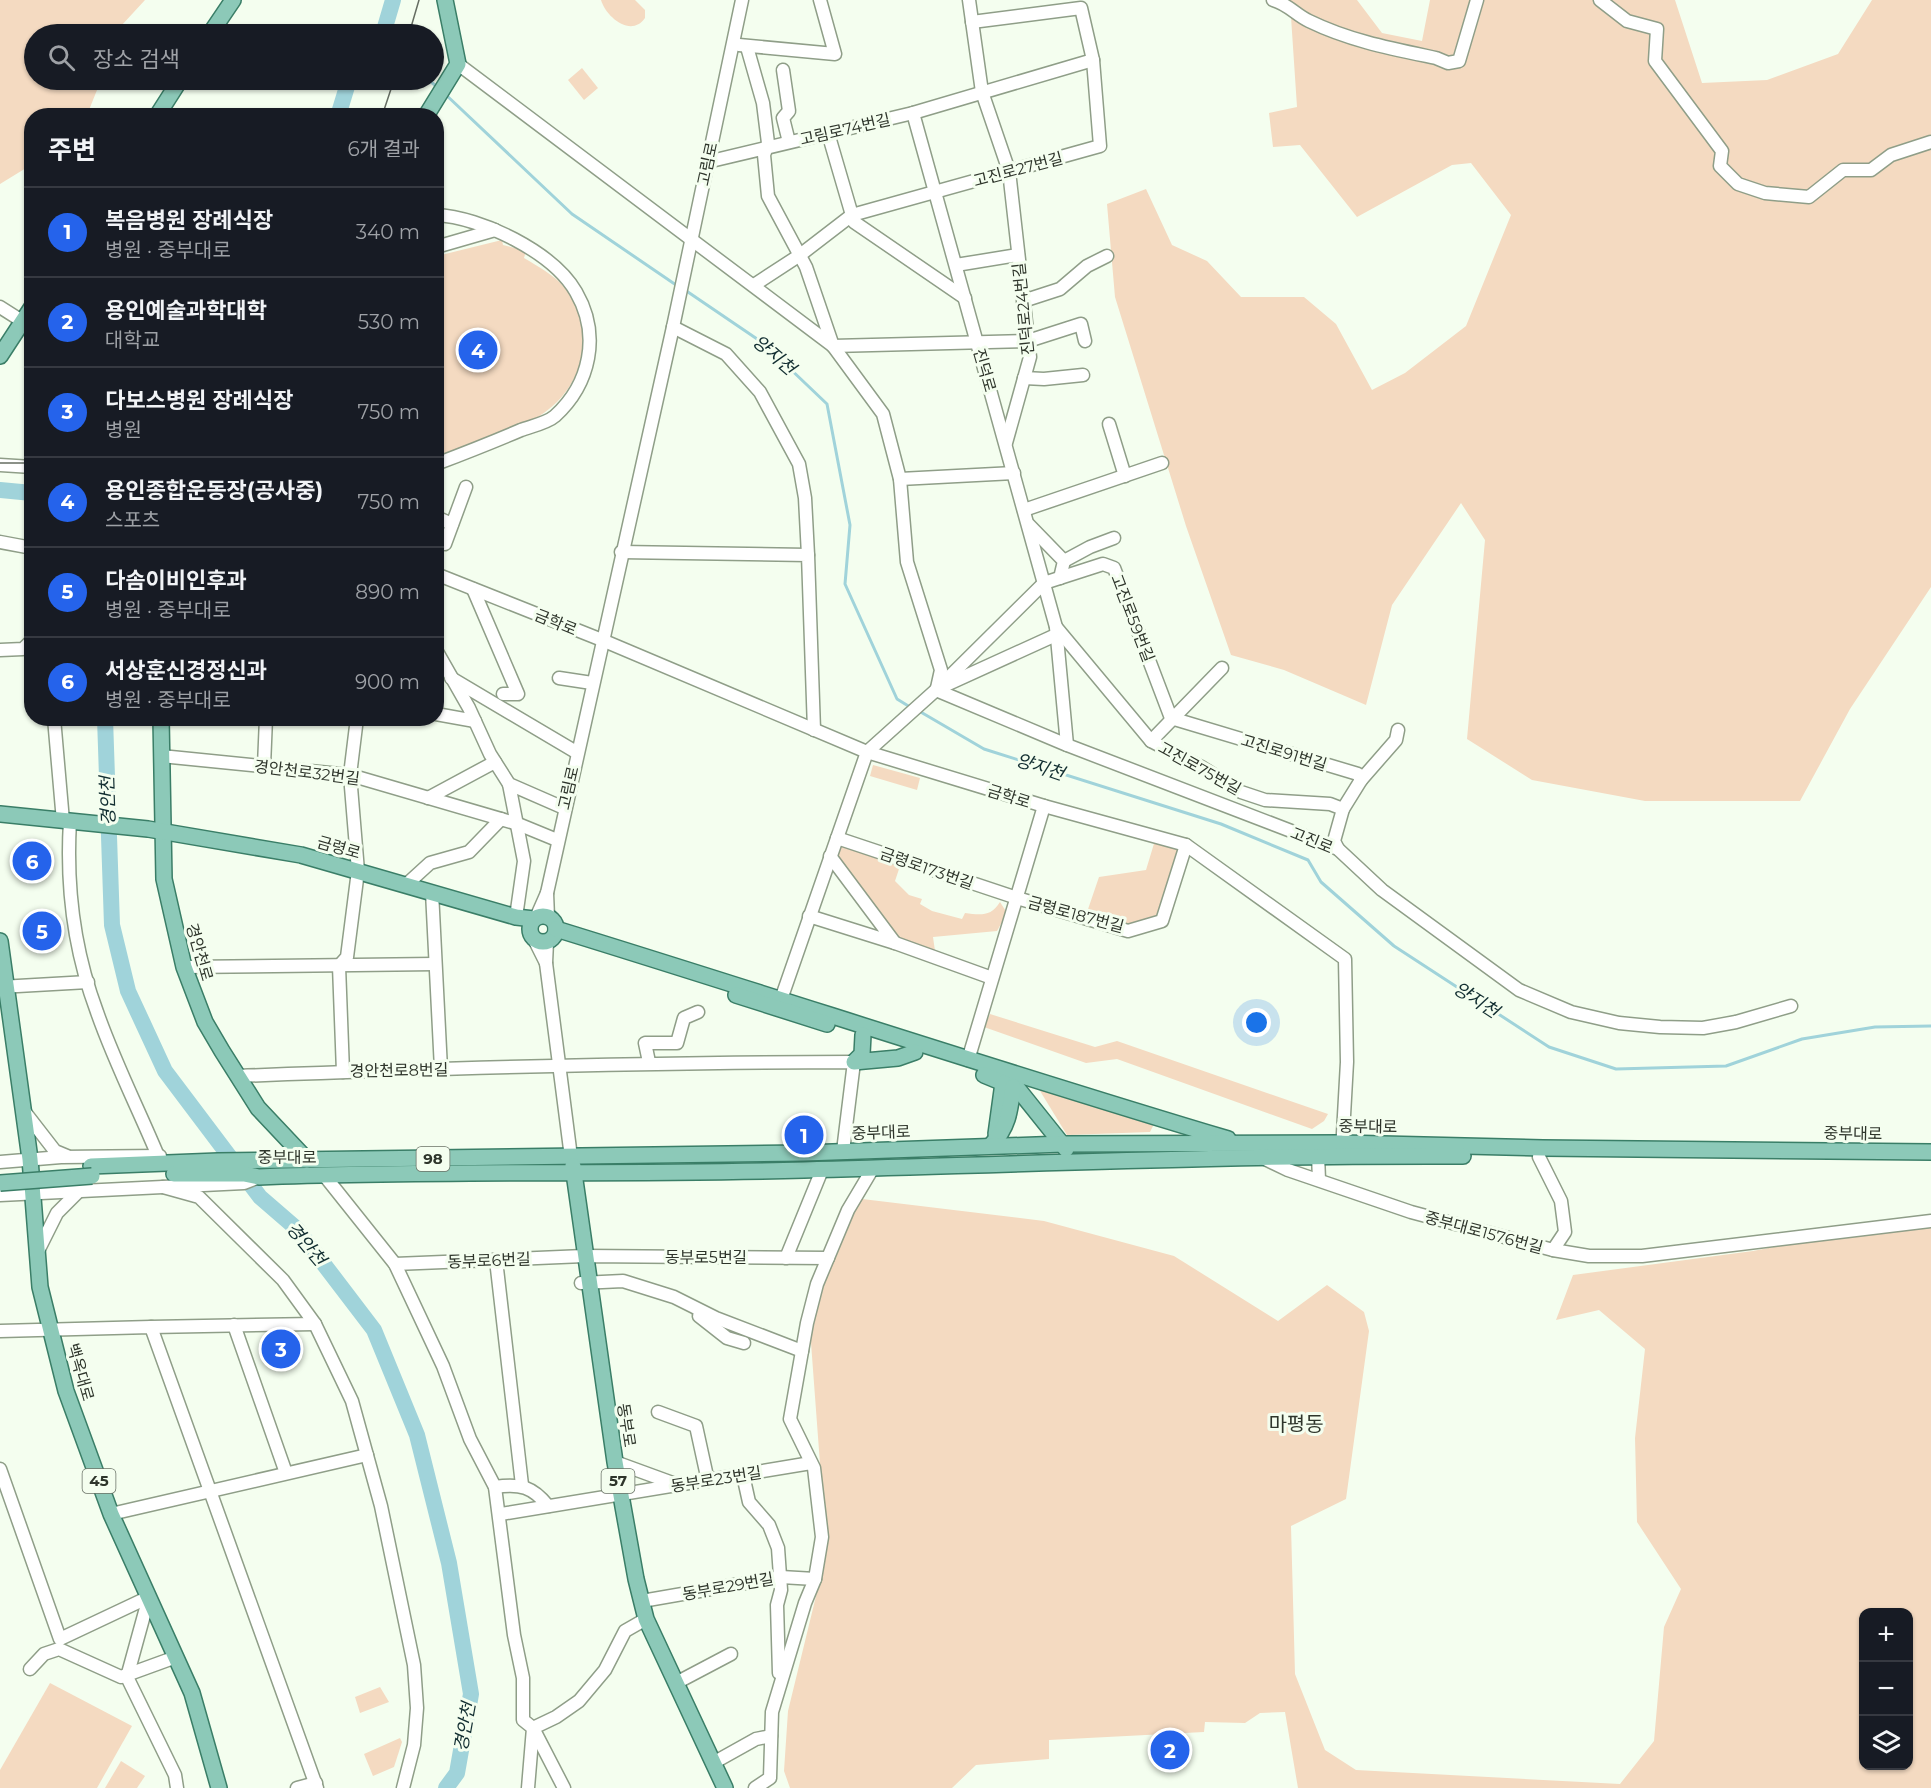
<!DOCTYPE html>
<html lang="ko">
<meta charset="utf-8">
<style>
body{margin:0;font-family:Montserrat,"Noto Sans KR",sans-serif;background:#242831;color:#f1f3f6}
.controls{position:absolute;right:18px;bottom:18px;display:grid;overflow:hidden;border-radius:12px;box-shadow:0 2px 4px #0004}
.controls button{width:54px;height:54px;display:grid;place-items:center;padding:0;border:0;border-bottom:2px solid #363941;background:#171b24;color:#f1f3f6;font:30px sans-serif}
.you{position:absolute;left:1257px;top:1023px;width:21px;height:21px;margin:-15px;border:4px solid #fff;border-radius:50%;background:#1a73e8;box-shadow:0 0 0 9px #1a73e833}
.badge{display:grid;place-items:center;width:39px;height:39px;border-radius:50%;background:#2563eb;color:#fff;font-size:20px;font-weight:700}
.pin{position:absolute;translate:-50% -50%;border:3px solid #fff;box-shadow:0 2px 6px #0006}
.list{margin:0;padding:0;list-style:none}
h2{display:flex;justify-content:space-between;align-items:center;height:78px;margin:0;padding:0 24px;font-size:26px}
h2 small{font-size:20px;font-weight:400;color:#9ea1a6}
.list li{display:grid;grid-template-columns:39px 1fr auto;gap:18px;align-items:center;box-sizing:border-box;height:90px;padding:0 24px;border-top:2px solid #363941}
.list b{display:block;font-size:22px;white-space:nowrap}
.list p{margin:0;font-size:20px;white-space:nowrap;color:#9ea1a6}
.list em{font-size:20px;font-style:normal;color:#9ea1a6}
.icon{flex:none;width:33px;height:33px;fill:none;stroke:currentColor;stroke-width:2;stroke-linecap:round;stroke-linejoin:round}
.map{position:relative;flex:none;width:1931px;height:1788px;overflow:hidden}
.search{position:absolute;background:#171b24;box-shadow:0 2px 4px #0004;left:24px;top:24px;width:420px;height:66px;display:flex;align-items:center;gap:15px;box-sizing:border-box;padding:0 21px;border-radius:33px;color:#9ea1a6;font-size:22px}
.panel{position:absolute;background:#171b24;box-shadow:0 2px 4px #0004;left:24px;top:108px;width:420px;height:618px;border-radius:24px}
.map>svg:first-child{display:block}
.green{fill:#f4dac1;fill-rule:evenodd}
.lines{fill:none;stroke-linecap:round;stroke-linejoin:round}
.stream{stroke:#a0d3da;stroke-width:3}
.river{stroke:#a0d3da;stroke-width:16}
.minor-casing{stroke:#8f9e88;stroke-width:15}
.major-casing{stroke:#3a7e67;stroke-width:18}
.minor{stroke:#fff;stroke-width:12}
.major{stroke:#8cc9b8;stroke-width:15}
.tram{stroke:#656d62;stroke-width:1.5}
.major-bridge-casing{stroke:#3a7e67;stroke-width:18;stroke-linecap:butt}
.major-bridge{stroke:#8cc9b8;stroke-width:15}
.labels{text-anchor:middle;stroke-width:6;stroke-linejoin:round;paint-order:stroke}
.shield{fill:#f4feef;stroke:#697166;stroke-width:1.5}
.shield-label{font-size:15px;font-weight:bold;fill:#2e352b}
.street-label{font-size:16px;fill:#2e352b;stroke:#f4feef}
.water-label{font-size:18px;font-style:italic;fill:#122e31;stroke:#f4feef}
.quarter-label{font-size:20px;fill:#2e352b;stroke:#f4feef}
</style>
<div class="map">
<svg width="1931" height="1788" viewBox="0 0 1931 1788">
<rect width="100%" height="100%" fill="#f4feef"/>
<g class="green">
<path d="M 0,0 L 145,0 L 121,26 L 118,34 L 34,34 L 34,80 L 101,80 L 87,115 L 32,116 L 31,165 L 0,184 Z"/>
<path d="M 601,0 L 635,0 L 645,10 L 645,18 C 631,38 606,17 601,0 Z"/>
<path d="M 1283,0 L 1357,0 L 1382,33 L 1422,41 L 1430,0 L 1675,0 L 1702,83 L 1767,80 L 1838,54 L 1872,0 L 1931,0 L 1931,587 L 1850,709 L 1800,801 L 1645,801 L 1532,780 L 1467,739 L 1485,540 L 1461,503 L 1392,605 L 1366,705 L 1284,670 L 1231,655 L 1186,526 L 1115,297 L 1107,204 L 1146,189 L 1172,245 L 1207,261 L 1241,297 L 1304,297 L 1336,324 L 1372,390 L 1405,373 L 1466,326 L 1511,215 L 1471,163 L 1452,165 L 1357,217 L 1300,145 L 1273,147 L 1269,113 L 1297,107 L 1290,2 Z"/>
<path d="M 582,68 L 598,88 L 584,100 L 568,80 Z"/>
<path d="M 502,240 L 503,245 L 526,251 L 524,258 C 539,267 554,275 565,288 C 596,326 586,380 549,409 C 519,433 473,444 437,458 L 437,256 Z"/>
<path d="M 873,765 L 920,778 L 917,790 L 870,776 Z"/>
<path d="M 1156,837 L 1186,845 L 1162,921 L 1128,931 L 1085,918 L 1099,877 L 1146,870 Z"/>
<path d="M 837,838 L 902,860 L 895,881 L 909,895 L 922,899 L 920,904 L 932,911 L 962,919 L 965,913 C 980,915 991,917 1000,902 L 1007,913 L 997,931 L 933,937 L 936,958 L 895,943 L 830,856 Z"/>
<path d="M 990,1014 L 1095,1047 L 1117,1041 L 1328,1114 L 1324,1121 L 1312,1129 L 1117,1059 L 1086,1063 L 984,1027 Z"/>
<path d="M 1037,1086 L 1154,1124 L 1150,1132 L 1067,1135 Z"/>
<path d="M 854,1198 L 1044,1221 L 1174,1256 L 1278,1321 L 1327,1285 L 1364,1312 L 1369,1331 L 1346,1499 L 1291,1526 L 1295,1674 L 1325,1750 L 1356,1770 L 1620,1784 L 1654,1741 L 1664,1627 L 1681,1589 L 1637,1522 L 1635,1438 L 1645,1349 L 1599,1310 L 1556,1320 L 1573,1275 L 1753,1251 L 1931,1216 L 1931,1788 L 1298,1788 L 1285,1712 L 1260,1713 L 1245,1723 L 1205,1722 L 1204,1732 L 1049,1740 L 1049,1759 L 976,1765 L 952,1788 L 790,1788 L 784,1771 L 788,1711 L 817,1592 L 825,1531 L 809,1316 ZM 1864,1612 L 1908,1612 L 1908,1766 L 1864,1766 Z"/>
<path d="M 50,1683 L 132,1726 L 97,1788 L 0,1788 L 0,1770 Z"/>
<path d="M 380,1687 L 389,1702 L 360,1713 L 355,1697 Z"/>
<path d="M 400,1738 L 402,1742 L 394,1767 L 373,1776 L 364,1754 Z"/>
<path d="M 121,1761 L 145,1776 L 137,1788 L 105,1788 Z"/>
</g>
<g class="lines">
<g class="stream">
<path d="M 429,80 L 437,87"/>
<path d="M 444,93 L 572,214 L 679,287"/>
<path d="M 685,290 L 763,343 L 827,404 L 850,525 L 845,584 L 897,699 L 910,707"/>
<path d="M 919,711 L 984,749 L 1221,824 L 1308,860 L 1321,882 L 1394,946 L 1549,1047 L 1616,1069 L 1726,1066 L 1802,1039 L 1875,1027 L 1931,1026"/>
</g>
<g class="river">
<path d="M 383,34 L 393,0"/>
<path d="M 338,116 L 349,80"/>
<path d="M 0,490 L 32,493"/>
<path d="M 105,718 L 112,925 L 128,991 L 165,1071 L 260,1197 L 297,1229 L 374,1330 L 417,1435 L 449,1563 L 471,1694 L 457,1773 L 446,1788"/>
</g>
<defs>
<g id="minor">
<path d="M 969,0 L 982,92 L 1009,171 L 1030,357 L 1006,443"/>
<path d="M 1273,0 C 1288,4 1296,15 1309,21 C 1350,41 1393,49 1436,58 L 1448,63 L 1459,61 L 1477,0"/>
<path d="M 1600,0 L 1627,21 L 1657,29 L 1655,61 L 1722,151 L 1720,166 L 1738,184 L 1765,193 L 1809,197 L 1843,170 L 1871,170 L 1891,155 L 1931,142"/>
<path d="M 739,45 L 835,54 L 820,0"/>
<path d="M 747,47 L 763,103 L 768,143 L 764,155 L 768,196 L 806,267 L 833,346 L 1028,341 L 1081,324 L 1085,341"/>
<path d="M 458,64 L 833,346 L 883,414 L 900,479 L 907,562 L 941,670 L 937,688"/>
<path d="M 783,70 L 789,111 L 783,118 L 789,142"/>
<path d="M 913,113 L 1056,627 L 1067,745"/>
<path d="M 828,133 L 854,222 L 965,298"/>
<path d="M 707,162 L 913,113 L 1093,60"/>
<path d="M 436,215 C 481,217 553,252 576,292 C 601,335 590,384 555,416 C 547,423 532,426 521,430 C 493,442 465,453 436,464"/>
<path d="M 436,247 L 495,230"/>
<path d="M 956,265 L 1018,255"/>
<path d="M 754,285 L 800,255 L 852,215 L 1100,146 L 1093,60 L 1081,8 L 972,22"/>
<path d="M 1023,301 L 1060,289 L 1087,266 L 1107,256"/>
<path d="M 0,307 L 22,321"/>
<path d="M 673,327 L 726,354 L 760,392 L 799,464 L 805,498 L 808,555"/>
<path d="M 1024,378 L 1044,379 L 1083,375"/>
<path d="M 1109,424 L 1125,476"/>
<path d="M 0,465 L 32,467"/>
<path d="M 900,479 L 1014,473"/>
<path d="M 1024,510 L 1162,463"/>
<path d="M 436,517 L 452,524"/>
<path d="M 1029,525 L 1064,561 L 1060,578"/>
<path d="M 436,540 L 445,544 L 466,487"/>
<path d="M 0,542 L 32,548"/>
<path d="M 621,552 L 808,555 L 814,730"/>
<path d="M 1064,561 L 1090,547 L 1114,538"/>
<path d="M 436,574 L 602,640 L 867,752 L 1044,806 L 1186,845 L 1345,959 L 1347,1062 L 1342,1151"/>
<path d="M 473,589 L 518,694 L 503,694"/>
<path d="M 1056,627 L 1151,741 L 1203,768 L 1241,792 L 1265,800 L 1330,804 L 1343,809 L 1334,841 L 1338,849"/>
<path d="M 0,650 L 23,649 L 32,640"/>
<path d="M 436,650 L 469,708 L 490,754 L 509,784 L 564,808"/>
<path d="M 451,678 L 576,752"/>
<path d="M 559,678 L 592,683"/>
<path d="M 946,685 L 1058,634"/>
<path d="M 936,690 L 1067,745 L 1338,849 L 1382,890 L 1519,990 L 1571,1012 L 1619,1023 L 1660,1027 L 1703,1028 L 1736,1022 L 1791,1006"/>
<path d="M 436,714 L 475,721"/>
<path d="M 54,718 L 63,821"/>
<path d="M 1151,741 L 1222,668"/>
<path d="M 161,756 L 350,775 L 518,824 L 557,840"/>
<path d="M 264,766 L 266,718"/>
<path d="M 1361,780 L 1396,740 L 1398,730"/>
<path d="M 509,784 L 524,861 L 516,917"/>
<path d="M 428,798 L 495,762"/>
<path d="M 70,821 C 66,886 74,951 97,1012 C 114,1061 138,1108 158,1156"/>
<path d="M 837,838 L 1017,898 L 1128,931 L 1162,921 L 1186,845"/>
<path d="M 407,884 L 430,863 L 469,852 L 501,819"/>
<path d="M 432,892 L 441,1069"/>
<path d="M 547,893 L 673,327 L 742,0"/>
<path d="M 809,916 L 895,943 L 830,856"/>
<path d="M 536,918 L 547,893 L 548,917"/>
<path d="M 534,939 L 546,963 L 547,942"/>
<path d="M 895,943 L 992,978"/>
<path d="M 546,963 L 571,1157"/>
<path d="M 184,967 L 435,964"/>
<path d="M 0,987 L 88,982"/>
<path d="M 778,1008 L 867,752 L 936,690 L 1044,583 L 1103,564 L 1114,568 L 1171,718 L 1358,774 L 1361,780 L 1343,809"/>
<path d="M 968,1060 L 1044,806"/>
<path d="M 649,1062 L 645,1043 L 677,1043 L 684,1018 L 698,1012"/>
<path d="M 343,1072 L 339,966 L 347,957 L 358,871 L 350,775 L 357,718"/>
<path d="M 239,1076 C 444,1068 649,1062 854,1062 L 843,1151"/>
<path d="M 24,1111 L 55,1151 L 67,1156"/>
<path d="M 1318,1155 L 1319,1180"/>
<path d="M 1263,1158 L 1288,1170 L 1411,1212 L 1553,1250 L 1565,1232 L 1561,1201 L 1539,1157"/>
<path d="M 0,1162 L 61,1157 L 160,1156"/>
<path d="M 324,1175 L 395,1264 L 443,1366 L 470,1439 L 495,1487 L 514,1635 L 523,1678 L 523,1720 L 533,1728 L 528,1788"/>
<path d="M 163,1187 L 199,1197 L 283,1280 L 315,1324 L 352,1401 L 381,1506 L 414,1665 L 417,1708 L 414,1745 L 403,1788"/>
<path d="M 0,1195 L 244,1183 L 259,1177"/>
<path d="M 1553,1250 L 1589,1256 L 1642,1256 L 1931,1221"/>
<path d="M 38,1251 L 57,1213 L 79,1191"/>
<path d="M 786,1258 L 822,1170"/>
<path d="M 496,1260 L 522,1485"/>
<path d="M 395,1264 L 584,1256 L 828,1258"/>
<path d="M 581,1283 L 623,1281 L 674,1297 L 716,1318 L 802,1351"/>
<path d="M 699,1316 L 727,1338 L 744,1343"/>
<path d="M 234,1325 L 286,1473"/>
<path d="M 151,1327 L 315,1324"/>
<path d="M 0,1331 L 151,1327 L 317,1788"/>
<path d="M 658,1412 L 696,1426 L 708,1481"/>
<path d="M 615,1462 L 678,1485"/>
<path d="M 0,1469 L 60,1639 L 149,1597"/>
<path d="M 743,1475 L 749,1502 L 769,1525 L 778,1548 L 781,1590 L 777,1605 L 779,1673"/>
<path d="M 495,1487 C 520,1483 533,1487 548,1506"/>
<path d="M 111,1514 L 367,1455"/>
<path d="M 501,1514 L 811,1463"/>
<path d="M 149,1597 L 127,1677 L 175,1775 L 177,1788"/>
<path d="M 642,1601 L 781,1577 L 815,1579"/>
<path d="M 30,1669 L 44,1654 L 59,1649 L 121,1677 L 176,1657"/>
<path d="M 676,1683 L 731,1654"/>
<path d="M 713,1763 L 756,1739 L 771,1736"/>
<path d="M 297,1788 L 316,1783"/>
<path d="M 564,1788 L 533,1728 L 556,1717 L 579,1701 L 605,1670 L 625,1631 L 646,1619"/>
<path d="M 755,1788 L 770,1778 L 772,1712 L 805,1603 L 815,1579 L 822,1537 L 814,1468 L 790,1419 L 807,1323 L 817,1284 L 848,1210 L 873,1168"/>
</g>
<g id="major">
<path d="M 210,34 L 233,0"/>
<path d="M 157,116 L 180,80"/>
<path d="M 426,116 L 458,64 L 445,0"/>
<path d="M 0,356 L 32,307"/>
<path d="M 161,718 L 164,879 L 184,967 L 205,1022 L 222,1051 L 258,1108 L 307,1160"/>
<path d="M 0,814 L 148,829 L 301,855 L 516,917 L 534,919"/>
<circle cx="543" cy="929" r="13"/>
<path d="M 556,929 C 780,998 1003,1072 1228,1139"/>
<path d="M 0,941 L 30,1159 L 40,1287 L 66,1391 L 111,1514 L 192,1693 L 219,1788"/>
<path d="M 736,995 L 827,1024"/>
<path d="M 863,1035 L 862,1054 L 854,1062 L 898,1058 L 915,1052"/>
<path d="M 984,1075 L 1018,1089 L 1066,1149"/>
<path d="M 996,1134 L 1003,1083"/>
<path d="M 991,1145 C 1008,1128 1010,1111 1013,1087"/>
<path d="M 91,1166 L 218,1161 L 804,1153 L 1063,1144 L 1342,1143 L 1543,1148 L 1931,1152"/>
<path d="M 573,1166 L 615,1462 L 636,1579 L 646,1619 L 725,1788"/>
<path d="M 174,1174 L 244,1174 L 259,1177 C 440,1170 622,1175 804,1170 C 1024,1164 1243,1155 1463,1156"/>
</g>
</defs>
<use href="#minor" class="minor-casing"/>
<use href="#major" class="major-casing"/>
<use href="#minor" class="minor"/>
<use href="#major" class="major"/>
<g class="tram">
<path d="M 409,34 L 419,0"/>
<path d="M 382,116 L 394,80"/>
<path d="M 0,463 L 32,463"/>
</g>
<defs>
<path id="major-bridge" d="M 0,1183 L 92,1176"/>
</defs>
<use href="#major-bridge" class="major-bridge-casing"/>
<use href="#major-bridge" class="major-bridge"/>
</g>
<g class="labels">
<g class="shield">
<rect x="416.5" y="1147" width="33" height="24" rx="4.5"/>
<rect x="82.5" y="1469" width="33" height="24" rx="4.5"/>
<rect x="601.5" y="1469" width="33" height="24" rx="4.5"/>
</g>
<g class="shield-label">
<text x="433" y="1164">98</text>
<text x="99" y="1486">45</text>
<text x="618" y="1486">57</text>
</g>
<g class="street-label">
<text transform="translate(845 129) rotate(-13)" y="6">고림로74번길</text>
<text transform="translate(707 164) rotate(-78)" y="6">고림로</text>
<text transform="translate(1018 169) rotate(-15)" y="6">고진로27번길</text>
<text transform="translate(1023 309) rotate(-96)" y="6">진덕로24번길</text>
<text transform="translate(985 370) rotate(74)" y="6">진덕로</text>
<text transform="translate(1133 618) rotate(69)" y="6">고진로59번길</text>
<text transform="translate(556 622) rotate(22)" y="6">금학로</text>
<text transform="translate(1284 752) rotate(17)" y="6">고진로91번길</text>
<text transform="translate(1200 768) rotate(29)" y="6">고진로75번길</text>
<text transform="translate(307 772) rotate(7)" y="6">경안천로32번길</text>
<text transform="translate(568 788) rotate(-77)" y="6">고림로</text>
<text transform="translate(1009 796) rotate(17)" y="6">금학로</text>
<text transform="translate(1312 840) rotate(22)" y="6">고진로</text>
<text transform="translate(339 847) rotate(16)" y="6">금령로</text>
<text transform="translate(927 868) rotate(19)" y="6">금령로173번길</text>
<text transform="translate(1076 914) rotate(15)" y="6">금령로187번길</text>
<text transform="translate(200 952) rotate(74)" y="6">경안천로</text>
<text transform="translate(399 1070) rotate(-1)" y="6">경안천로8번길</text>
<text transform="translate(1368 1126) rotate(1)" y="6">중부대로</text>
<text transform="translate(881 1132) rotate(-2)" y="6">중부대로</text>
<text transform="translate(1853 1133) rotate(1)" y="6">중부대로</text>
<text x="287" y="1163">중부대로</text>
<text transform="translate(1484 1232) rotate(15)" y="6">중부대로1576번길</text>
<text x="706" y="1263">동부로5번길</text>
<text transform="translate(489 1260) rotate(-2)" y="6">동부로6번길</text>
<text transform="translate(81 1372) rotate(74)" y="6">백옥대로</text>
<text transform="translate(627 1425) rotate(81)" y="6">동부로</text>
<text transform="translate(716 1479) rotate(-9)" y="6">동부로23번길</text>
<text transform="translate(728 1586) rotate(-10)" y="6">동부로29번길</text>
</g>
<g class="water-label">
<text transform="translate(774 355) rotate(41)" y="6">양지천</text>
<text transform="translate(1040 767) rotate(18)" y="6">양지천</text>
<text transform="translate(108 801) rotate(-92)" y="6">경안천</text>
<text transform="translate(1476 1000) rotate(33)" y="6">양지천</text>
<text transform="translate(306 1244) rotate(50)" y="6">경안천</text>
<text transform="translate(465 1727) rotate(-80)" y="6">경안천</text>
</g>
<g class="quarter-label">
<text x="1296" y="1431">마평동</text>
</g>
</g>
</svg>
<div class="controls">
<button>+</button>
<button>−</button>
<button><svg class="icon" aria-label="layers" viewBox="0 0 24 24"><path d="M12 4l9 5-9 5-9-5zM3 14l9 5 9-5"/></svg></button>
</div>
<div class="you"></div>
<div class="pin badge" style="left:804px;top:1135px">1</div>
<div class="pin badge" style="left:1170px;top:1750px">2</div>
<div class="pin badge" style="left:281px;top:1349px">3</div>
<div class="pin badge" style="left:478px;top:350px">4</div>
<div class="pin badge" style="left:42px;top:931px">5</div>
<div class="pin badge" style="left:32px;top:861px">6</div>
<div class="search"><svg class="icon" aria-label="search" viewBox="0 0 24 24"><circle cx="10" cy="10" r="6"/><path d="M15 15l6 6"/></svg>장소 검색</div>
<section class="panel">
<h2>주변<small>6개 결과</small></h2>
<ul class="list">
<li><span class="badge">1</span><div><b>복음병원 장례식장</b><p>병원 · 중부대로</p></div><em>340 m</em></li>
<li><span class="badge">2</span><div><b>용인예술과학대학</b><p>대학교</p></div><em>530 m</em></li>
<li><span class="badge">3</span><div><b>다보스병원 장례식장</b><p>병원</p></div><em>750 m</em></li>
<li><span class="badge">4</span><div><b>용인종합운동장(공사중)</b><p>스포츠</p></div><em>750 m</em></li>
<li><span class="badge">5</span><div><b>다솜이비인후과</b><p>병원 · 중부대로</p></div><em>890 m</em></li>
<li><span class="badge">6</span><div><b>서상훈신경정신과</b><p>병원 · 중부대로</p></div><em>900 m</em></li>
</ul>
</section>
</div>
